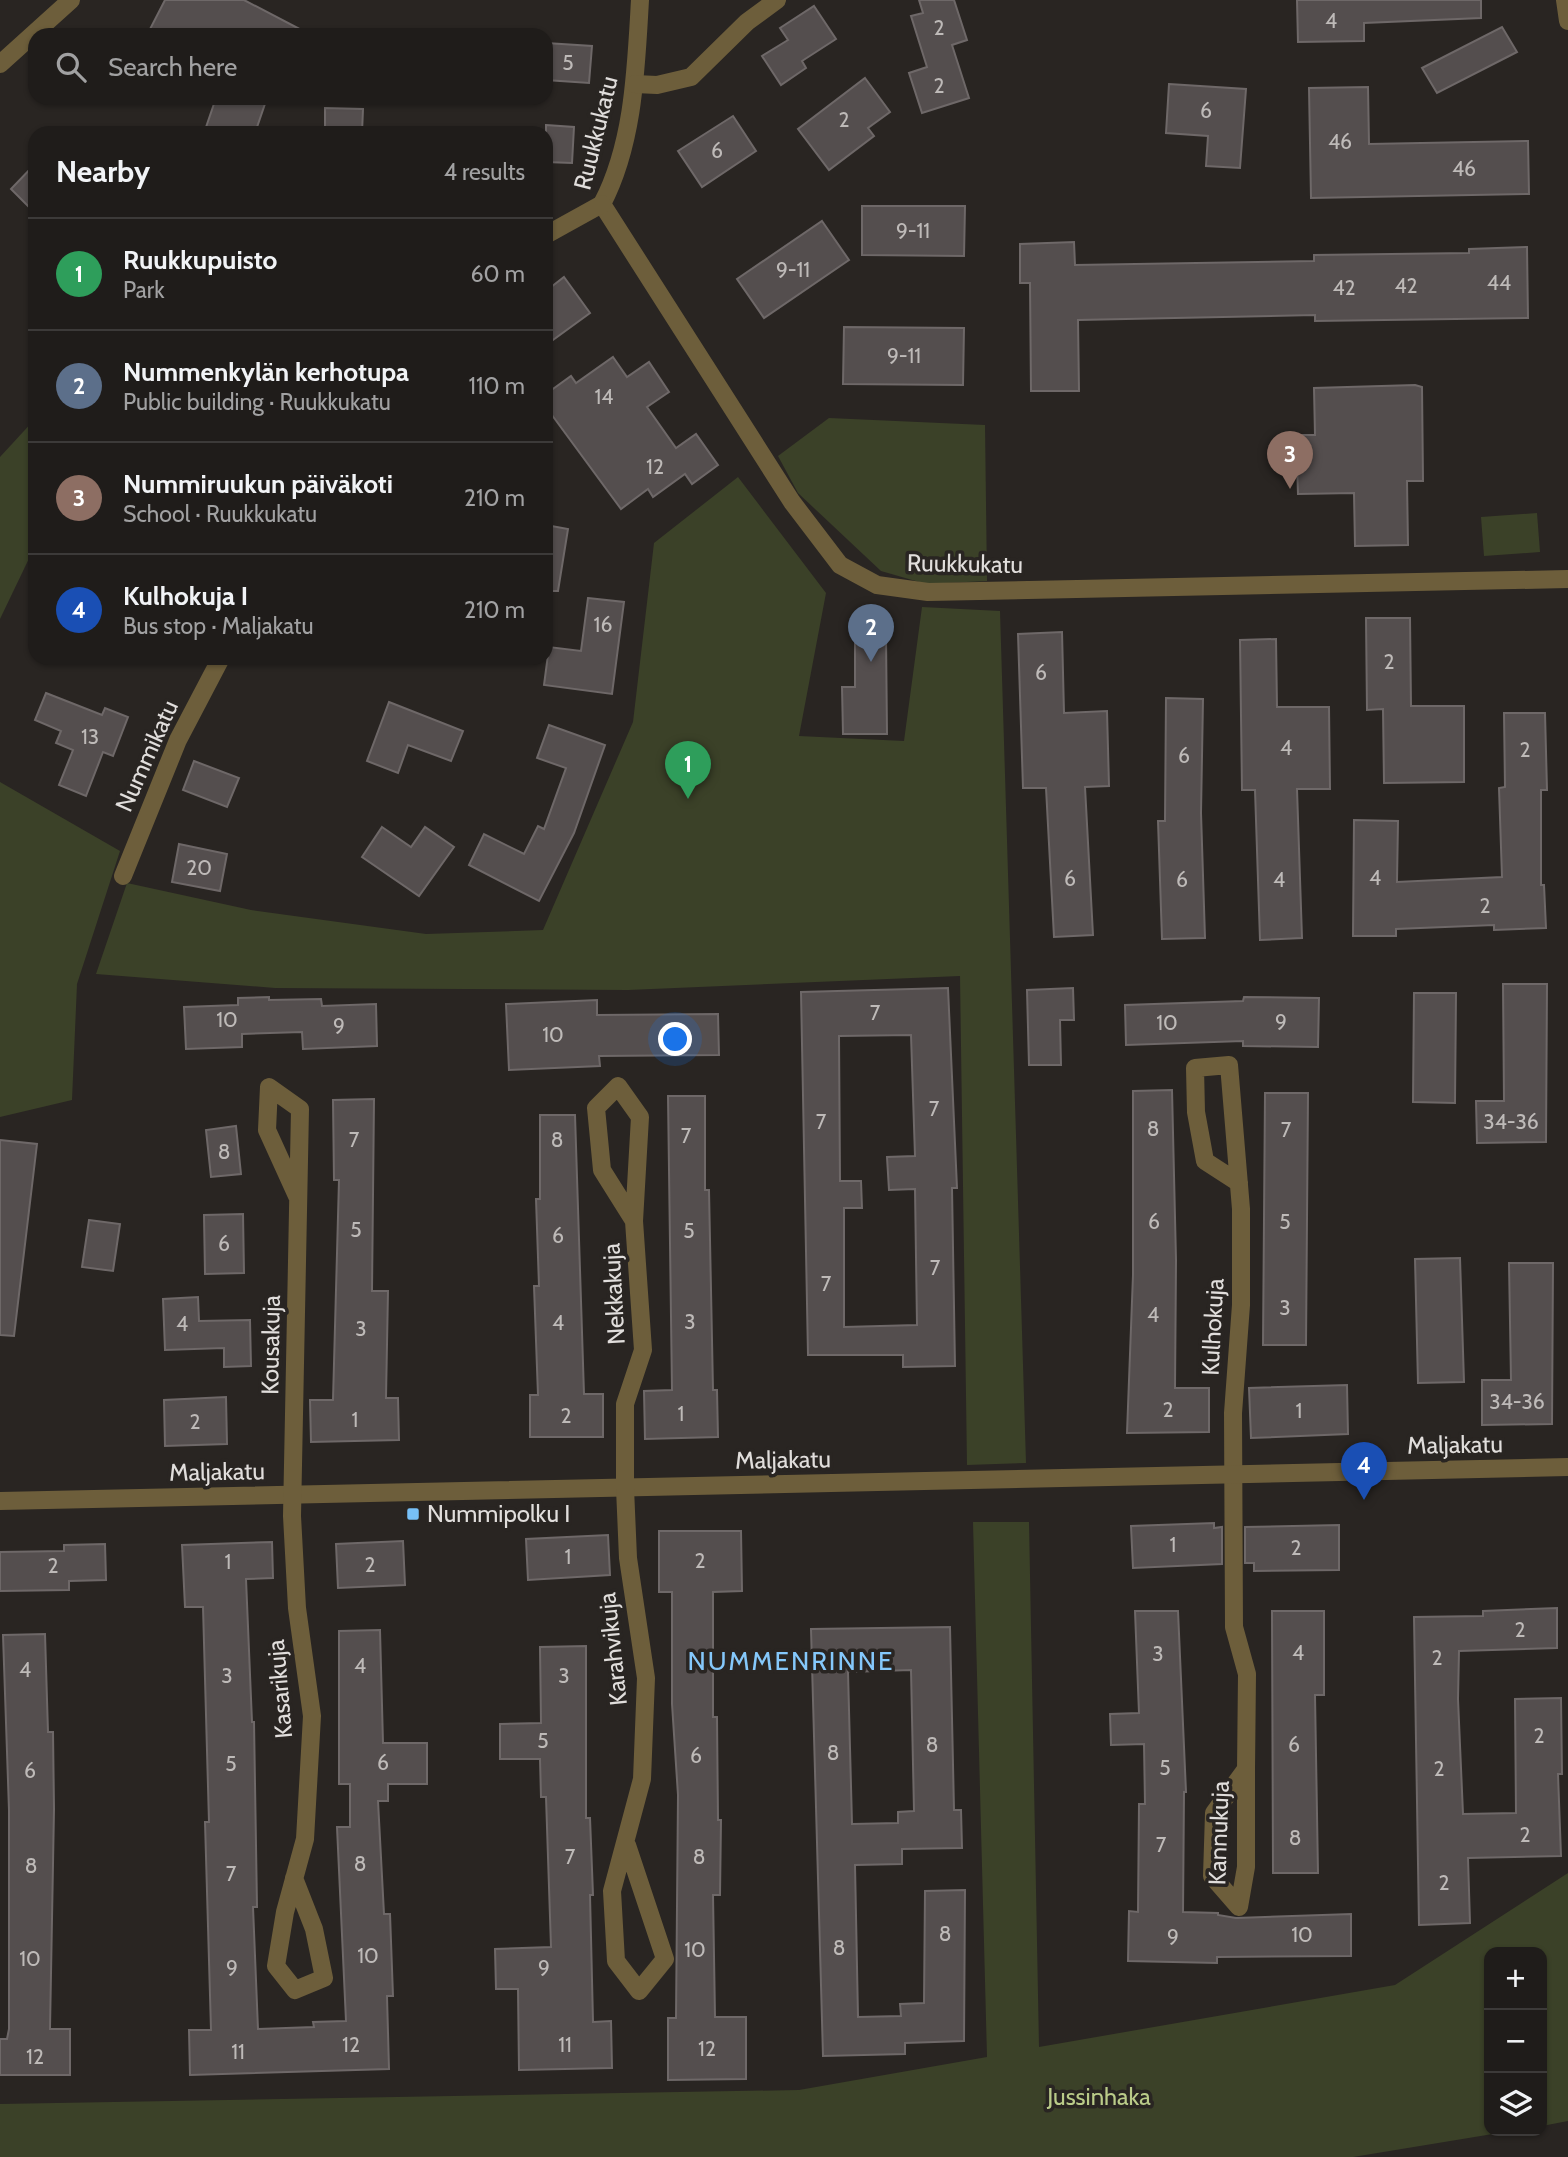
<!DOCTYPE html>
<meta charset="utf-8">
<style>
body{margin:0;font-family:Cabin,sans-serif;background:#2c2927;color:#f1f3f6}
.controls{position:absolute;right:21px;bottom:21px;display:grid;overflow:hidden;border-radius:14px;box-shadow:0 2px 5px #0004}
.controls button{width:63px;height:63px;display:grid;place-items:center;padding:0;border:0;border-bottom:2px solid #3c3a39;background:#1f1c1a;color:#f1f3f6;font:35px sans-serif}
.you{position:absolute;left:676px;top:1040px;width:24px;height:24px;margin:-18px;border:5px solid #fff;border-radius:50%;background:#1a73e8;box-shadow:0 0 0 10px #1a73e833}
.badge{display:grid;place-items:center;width:46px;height:46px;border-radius:50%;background:#77c0f7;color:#fff;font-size:23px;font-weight:700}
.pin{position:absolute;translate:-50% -58px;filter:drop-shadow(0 2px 4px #0008)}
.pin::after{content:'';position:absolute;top:37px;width:24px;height:21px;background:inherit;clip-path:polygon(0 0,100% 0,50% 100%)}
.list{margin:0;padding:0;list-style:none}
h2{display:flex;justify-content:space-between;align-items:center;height:91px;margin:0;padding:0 28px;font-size:30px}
h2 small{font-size:23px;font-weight:400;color:#a1a1a2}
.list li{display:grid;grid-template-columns:46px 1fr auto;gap:21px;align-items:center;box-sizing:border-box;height:112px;padding:0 28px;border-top:2px solid #3c3a39}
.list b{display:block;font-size:26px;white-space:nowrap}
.list p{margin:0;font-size:23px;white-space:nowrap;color:#a1a1a2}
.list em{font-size:23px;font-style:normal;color:#a1a1a2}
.icon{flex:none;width:38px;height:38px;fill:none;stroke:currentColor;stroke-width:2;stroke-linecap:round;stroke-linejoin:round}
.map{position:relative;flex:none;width:1568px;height:2157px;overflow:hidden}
.search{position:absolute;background:#1f1c1a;box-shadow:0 2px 5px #0004;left:28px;top:28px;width:525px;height:77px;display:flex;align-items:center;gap:18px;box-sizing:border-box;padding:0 24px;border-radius:21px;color:#a1a1a2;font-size:26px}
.panel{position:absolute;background:#1f1c1a;box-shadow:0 2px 5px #0004;left:28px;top:126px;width:525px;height:539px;border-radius:21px}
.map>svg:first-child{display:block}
.green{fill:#3b4128}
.building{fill:#544e4e;stroke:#6e6868;stroke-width:2;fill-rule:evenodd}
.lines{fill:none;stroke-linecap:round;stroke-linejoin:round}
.minor{stroke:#6d5e3b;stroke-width:18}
.poi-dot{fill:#77c0f7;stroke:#292522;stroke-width:2.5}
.labels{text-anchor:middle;stroke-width:7;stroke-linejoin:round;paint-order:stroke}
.number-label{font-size:21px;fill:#bebab8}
.street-label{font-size:24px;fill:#e1dedc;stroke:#292522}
.poi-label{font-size:24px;fill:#e1dedc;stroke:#292522;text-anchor:start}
.park-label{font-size:24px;fill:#bacb89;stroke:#292522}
.neighbourhood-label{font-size:26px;letter-spacing:2px;fill:#85c8fb;stroke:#292522}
</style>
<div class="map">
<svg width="1568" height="2157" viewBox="0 0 1568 2157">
<rect width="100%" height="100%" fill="#292522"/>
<g class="green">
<path d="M 829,418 L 985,425 L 987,581 L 926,584 L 881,571 L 798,493 L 778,456 Z"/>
<path d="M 35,419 L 35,546 L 0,619 L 0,457 Z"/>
<path d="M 738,477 L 826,593 L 799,736 L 904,741 L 922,607 L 1000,611 L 1026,1463 L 967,1465 L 960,976 L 628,990 L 275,988 L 96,974 L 127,883 L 251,910 L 426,934 L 543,930 L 633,722 L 654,543 Z"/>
<path d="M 1537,513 L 1540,552 L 1484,556 L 1481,517 Z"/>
<path d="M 0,782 L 120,851 L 77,984 L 72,1100 L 0,1117 Z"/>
<path d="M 973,1522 L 1029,1522 L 1039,2047 L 1395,1985 L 1568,1873 L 1568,2121 L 1542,2126 L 1542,1952 L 1489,1952 L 1489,2131 L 1511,2131 L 1353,2157 L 0,2157 L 0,2104 L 799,2090 L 987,2057 Z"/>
</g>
<g class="building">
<path d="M 165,0 L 244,0 L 311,35 L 147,35 Z"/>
<path d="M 919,0 L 954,0 L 967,40 L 952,45 L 969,98 L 922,113 L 909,73 L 927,67 L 911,16 L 923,13 Z"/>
<path d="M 1297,0 L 1481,0 L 1481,18 L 1364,23 L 1364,41 L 1298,42 Z"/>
<path d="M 814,6 L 836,39 L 802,61 L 806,68 L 781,85 L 762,56 L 788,40 L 780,28 Z"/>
<path d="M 1502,27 L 1517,52 L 1437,93 L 1422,68 Z"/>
<path d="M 546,43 L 592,46 L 589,83 L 546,80 Z"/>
<path d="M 865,78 L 890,112 L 868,128 L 874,136 L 829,170 L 798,129 Z"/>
<path d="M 1169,84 L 1246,89 L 1240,168 L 1206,166 L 1208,136 L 1166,133 Z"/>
<path d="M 1368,87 L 1369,144 L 1528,141 L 1529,194 L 1311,198 L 1309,88 Z"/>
<path d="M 216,98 L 267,98 L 255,133 L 204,133 Z"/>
<path d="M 325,108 L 363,109 L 362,133 L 325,133 Z"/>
<path d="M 733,116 L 756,151 L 702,187 L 678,151 Z"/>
<path d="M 546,125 L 574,127 L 572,163 L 546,162 Z"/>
<path d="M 35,164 L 35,213 L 11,189 Z"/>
<path d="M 862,206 L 965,206 L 964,256 L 862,255 Z"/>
<path d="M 822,221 L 849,260 L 764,318 L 737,279 Z"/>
<path d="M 1074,242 L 1075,265 L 1314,261 L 1314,255 L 1469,253 L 1469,249 L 1527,247 L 1528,318 L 1315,321 L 1315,315 L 1078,320 L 1079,391 L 1031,391 L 1030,283 L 1020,283 L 1020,244 Z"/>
<path d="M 564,277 L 590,313 L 546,345 L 546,291 Z"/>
<path d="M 844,327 L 964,328 L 963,385 L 843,384 Z"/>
<path d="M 613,357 L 627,377 L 649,362 L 669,392 L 647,407 L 676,448 L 696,434 L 718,465 L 692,484 L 685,474 L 653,497 L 648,489 L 621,509 L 546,407 L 546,394 L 571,376 L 576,383 Z"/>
<path d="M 1415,385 L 1422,387 L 1423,481 L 1407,481 L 1408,545 L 1355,546 L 1354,493 L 1298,494 L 1296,435 L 1315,435 L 1314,388 Z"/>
<path d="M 546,525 L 568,529 L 558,591 L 546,591 Z"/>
<path d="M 588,598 L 624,602 L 612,694 L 544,685 L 549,647 L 581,651 Z"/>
<path d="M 1366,618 L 1410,618 L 1411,706 L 1464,706 L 1464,782 L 1384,783 L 1383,709 L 1367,710 Z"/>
<path d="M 1062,632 L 1064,713 L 1107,711 L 1109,786 L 1085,787 L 1093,935 L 1054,937 L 1046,788 L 1023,788 L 1018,634 Z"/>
<path d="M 886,636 L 887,734 L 843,734 L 842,687 L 855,687 L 855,637 Z"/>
<path d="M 1276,639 L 1277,707 L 1329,707 L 1330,789 L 1297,789 L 1302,938 L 1260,940 L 1255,790 L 1242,790 L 1240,640 Z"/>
<path d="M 46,693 L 102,715 L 105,708 L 128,717 L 113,756 L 103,752 L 86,796 L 59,785 L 73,750 L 56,743 L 61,731 L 35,720 Z"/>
<path d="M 1166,698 L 1203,699 L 1201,813 L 1205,938 L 1162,939 L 1158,821 L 1165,821 Z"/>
<path d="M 389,702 L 463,731 L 451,761 L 408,745 L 398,773 L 367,761 Z"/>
<path d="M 1504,713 L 1545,713 L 1547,790 L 1541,790 L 1541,885 L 1544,885 L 1546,928 L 1494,930 L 1494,925 L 1396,929 L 1396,936 L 1353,936 L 1354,820 L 1398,821 L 1397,882 L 1502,877 L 1499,788 L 1505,787 Z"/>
<path d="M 549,725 L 605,745 L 574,833 L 539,901 L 469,865 L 484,834 L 524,854 L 538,826 L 544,829 L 566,768 L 537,758 Z"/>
<path d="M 194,761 L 239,778 L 227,807 L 183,790 Z"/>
<path d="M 382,827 L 411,847 L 425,827 L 454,847 L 419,896 L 362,857 Z"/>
<path d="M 179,844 L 227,854 L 220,891 L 172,882 Z"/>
<path d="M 1503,984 L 1547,984 L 1546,1142 L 1477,1143 L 1476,1101 L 1504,1101 Z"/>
<path d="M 948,988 L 957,1188 L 952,1188 L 955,1366 L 903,1367 L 903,1355 L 808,1355 L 801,992 ZM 911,1035 L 915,1156 L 887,1157 L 889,1190 L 915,1189 L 917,1325 L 844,1327 L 844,1208 L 862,1208 L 861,1181 L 840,1181 L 839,1036 Z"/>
<path d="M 1073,988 L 1074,1020 L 1060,1020 L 1061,1065 L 1029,1065 L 1027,990 Z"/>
<path d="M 1414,993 L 1456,993 L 1455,1103 L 1413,1102 Z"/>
<path d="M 269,997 L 269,1000 L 321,999 L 322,1006 L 376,1004 L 377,1046 L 303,1049 L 302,1032 L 242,1034 L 242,1047 L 186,1049 L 184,1007 L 238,1005 L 238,998 Z"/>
<path d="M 1244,997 L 1319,998 L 1318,1047 L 1243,1046 L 1243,1041 L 1126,1045 L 1125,1005 L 1243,1001 Z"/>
<path d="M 597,1000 L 597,1015 L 718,1014 L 719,1055 L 599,1056 L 600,1066 L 509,1070 L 506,1004 Z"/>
<path d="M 1172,1090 L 1176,1260 L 1175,1388 L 1209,1388 L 1209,1432 L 1127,1433 L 1133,1275 L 1133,1091 Z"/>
<path d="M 1265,1093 L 1308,1093 L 1306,1345 L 1263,1345 Z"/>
<path d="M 668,1096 L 705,1096 L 705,1190 L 709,1190 L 713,1390 L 717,1390 L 718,1437 L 645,1439 L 644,1391 L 672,1390 Z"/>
<path d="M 374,1099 L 372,1291 L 388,1291 L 386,1398 L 398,1398 L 399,1440 L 311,1442 L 310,1400 L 333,1400 L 339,1180 L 334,1180 L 333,1100 Z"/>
<path d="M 540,1115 L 575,1115 L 584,1394 L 603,1394 L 603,1437 L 530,1437 L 530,1395 L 538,1395 L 534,1286 L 539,1286 L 536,1199 L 540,1199 Z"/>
<path d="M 236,1126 L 241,1174 L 211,1177 L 206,1130 Z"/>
<path d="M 0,1140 L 37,1144 L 14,1336 L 0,1335 Z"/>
<path d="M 243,1214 L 244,1273 L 205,1274 L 204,1215 Z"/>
<path d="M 89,1220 L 120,1224 L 113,1271 L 82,1267 Z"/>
<path d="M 1460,1258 L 1464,1382 L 1418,1383 L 1415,1259 Z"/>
<path d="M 1509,1263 L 1553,1263 L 1552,1424 L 1482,1425 L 1482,1380 L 1511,1380 Z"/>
<path d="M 198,1297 L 199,1321 L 250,1320 L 251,1366 L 224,1367 L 224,1348 L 165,1350 L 163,1299 Z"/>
<path d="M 1347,1385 L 1348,1434 L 1251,1438 L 1249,1388 Z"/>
<path d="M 226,1397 L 227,1444 L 165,1446 L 164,1400 Z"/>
<path d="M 1214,1523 L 1214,1528 L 1222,1527 L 1222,1564 L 1133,1568 L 1131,1526 Z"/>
<path d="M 1339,1525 L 1339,1570 L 1254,1571 L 1254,1563 L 1245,1563 L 1245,1527 Z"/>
<path d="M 659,1531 L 741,1531 L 742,1591 L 713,1592 L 713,1717 L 717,1717 L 718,1820 L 721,1820 L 720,1895 L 713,1895 L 715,2017 L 746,2017 L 746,2079 L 668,2080 L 668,2018 L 676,2018 L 678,1795 L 672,1704 L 672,1592 L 659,1592 Z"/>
<path d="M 608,1535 L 610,1575 L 528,1580 L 526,1539 Z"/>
<path d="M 403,1541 L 405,1585 L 338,1588 L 336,1544 Z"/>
<path d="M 272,1542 L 273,1578 L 246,1579 L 252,1722 L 254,1722 L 257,1907 L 253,1907 L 258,2029 L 314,2027 L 313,2022 L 346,2021 L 337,1827 L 350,1827 L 350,1784 L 339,1784 L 339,1631 L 380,1630 L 383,1743 L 427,1743 L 427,1784 L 388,1784 L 388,1801 L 378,1801 L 384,1914 L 390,1914 L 393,1996 L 387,1996 L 389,2069 L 190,2075 L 189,2030 L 211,2030 L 205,1822 L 209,1822 L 203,1607 L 185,1607 L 182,1545 Z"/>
<path d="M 105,1544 L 106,1580 L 69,1581 L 69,1590 L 0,1591 L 0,1552 L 64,1551 L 64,1545 Z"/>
<path d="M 1557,1608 L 1557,1648 L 1459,1651 L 1458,1699 L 1463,1814 L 1516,1813 L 1515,1699 L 1561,1698 L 1562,1774 L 1558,1774 L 1561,1856 L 1468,1858 L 1470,1923 L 1419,1925 L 1414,1617 L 1483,1616 L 1483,1611 Z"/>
<path d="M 1135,1611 L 1178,1611 L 1186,1792 L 1184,1792 L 1183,1912 L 1218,1913 L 1218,1915 L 1236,1918 L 1351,1914 L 1351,1956 L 1217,1957 L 1217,1963 L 1128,1961 L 1129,1911 L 1138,1912 L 1139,1804 L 1145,1804 L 1144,1744 L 1111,1745 L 1110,1714 L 1139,1713 Z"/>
<path d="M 1272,1611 L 1324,1611 L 1324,1695 L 1315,1695 L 1318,1873 L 1273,1873 Z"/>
<path d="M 950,1627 L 954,1810 L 961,1810 L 962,1848 L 902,1849 L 902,1864 L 855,1865 L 858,2017 L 901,2016 L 900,2004 L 924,2003 L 925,1891 L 965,1890 L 964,2041 L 905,2043 L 905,2054 L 823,2056 L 811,1629 ZM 911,1670 L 914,1811 L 898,1812 L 898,1823 L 852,1824 L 848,1672 Z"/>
<path d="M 45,1634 L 48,1732 L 53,1732 L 54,1809 L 50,2029 L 70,2029 L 70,2075 L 0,2075 L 0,2039 L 7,2039 L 9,2029 L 9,1810 L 3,1635 Z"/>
<path d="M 586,1646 L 586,1818 L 590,1818 L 593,1895 L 590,1895 L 593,2022 L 611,2021 L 612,2068 L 519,2070 L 518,1989 L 496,1989 L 495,1949 L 551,1947 L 546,1797 L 541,1797 L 540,1759 L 500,1759 L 500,1724 L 541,1723 L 540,1647 Z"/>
</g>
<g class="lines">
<g class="minor">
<path d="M 640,0 C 636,68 634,143 602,204 L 792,502 L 840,565 L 877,585 L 928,592 L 1568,579"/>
<path d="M 1565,0 L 1568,21"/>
<path d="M 0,64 L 71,0"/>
<path d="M 635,84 L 657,85 L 691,77 L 747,22 L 777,0"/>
<path d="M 546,235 L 602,204"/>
<path d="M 123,876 L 178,740 L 221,658"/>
<path d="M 1239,1183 L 1205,1161 L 1196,1112 L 1195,1068 L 1229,1065 L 1241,1209 L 1241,1305 L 1233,1413 L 1234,1627 L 1247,1674 L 1246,1769 L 1214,1813 L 1212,1876 L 1239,1907 L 1246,1867 L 1246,1769"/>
<path d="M 0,1501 L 1568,1467"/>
<path d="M 627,1845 L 665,1959 L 639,1991 L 616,1961 L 612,1891 L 642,1779 L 646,1678 L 628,1558 L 625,1488 L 625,1404 L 643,1350 L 634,1221 L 640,1117 L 618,1086 L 596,1108 L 602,1170 L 634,1221"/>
<path d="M 294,1878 L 314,1929 L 324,1978 L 295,1990 L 276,1966 L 285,1912 L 305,1839 L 312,1716 L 297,1608 L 292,1516 L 300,1109 L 269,1087 L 267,1130 L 297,1196"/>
</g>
</g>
<rect class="poi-dot" x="406" y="1507" width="14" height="14" rx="3.5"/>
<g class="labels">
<g class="number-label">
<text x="1331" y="28">4</text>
<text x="939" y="35">2</text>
<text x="568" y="70">5</text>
<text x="939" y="93">2</text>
<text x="1206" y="118">6</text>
<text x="844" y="127">2</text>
<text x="1340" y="149">46</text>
<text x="717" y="158">6</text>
<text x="1464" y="176">46</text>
<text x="913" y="238">9-11</text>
<text x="793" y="277">9-11</text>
<text x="1499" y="290">44</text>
<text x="1406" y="293">42</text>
<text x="1344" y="295">42</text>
<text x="904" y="363">9-11</text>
<text x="604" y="404">14</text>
<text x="655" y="474">12</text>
<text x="603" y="632">16</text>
<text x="1389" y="669">2</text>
<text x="1041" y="680">6</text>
<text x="90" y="744">13</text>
<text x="1286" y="755">4</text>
<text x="1525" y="757">2</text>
<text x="1184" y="763">6</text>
<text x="199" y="875">20</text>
<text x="1375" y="885">4</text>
<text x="1070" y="886">6</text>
<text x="1182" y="887">6</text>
<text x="1279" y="887">4</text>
<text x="1485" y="913">2</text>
<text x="875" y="1020">7</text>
<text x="227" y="1027">10</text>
<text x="1281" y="1029">9</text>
<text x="1167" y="1030">10</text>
<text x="339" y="1033">9</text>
<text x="553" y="1042">10</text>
<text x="934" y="1116">7</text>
<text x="821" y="1129">7</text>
<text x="1511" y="1129">34-36</text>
<text x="1153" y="1136">8</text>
<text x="1286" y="1137">7</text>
<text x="686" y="1143">7</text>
<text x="354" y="1147">7</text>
<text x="557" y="1147">8</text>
<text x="224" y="1159">8</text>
<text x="1154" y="1229">6</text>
<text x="1285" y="1229">5</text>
<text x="356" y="1237">5</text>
<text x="689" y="1238">5</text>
<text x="558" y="1243">6</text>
<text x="224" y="1251">6</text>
<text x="935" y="1275">7</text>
<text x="826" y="1291">7</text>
<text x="1285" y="1315">3</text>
<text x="1153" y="1322">4</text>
<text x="690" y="1329">3</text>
<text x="558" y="1330">4</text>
<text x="182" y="1331">4</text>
<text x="361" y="1336">3</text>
<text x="1517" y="1409">34-36</text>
<text x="1168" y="1417">2</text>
<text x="1299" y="1418">1</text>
<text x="681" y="1421">1</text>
<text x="566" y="1423">2</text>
<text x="355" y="1427">1</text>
<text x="195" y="1429">2</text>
<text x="1173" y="1552">1</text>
<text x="1296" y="1555">2</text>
<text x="568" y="1564">1</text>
<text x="700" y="1568">2</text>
<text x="228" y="1569">1</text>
<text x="370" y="1572">2</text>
<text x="53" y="1573">2</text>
<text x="1520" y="1637">2</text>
<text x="1298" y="1660">4</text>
<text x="1158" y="1661">3</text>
<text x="1437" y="1665">2</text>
<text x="360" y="1673">4</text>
<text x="25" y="1677">4</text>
<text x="227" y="1683">3</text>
<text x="564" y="1683">3</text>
<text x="1539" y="1743">2</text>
<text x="543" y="1748">5</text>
<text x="932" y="1752">8</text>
<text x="1294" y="1752">6</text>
<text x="833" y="1760">8</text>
<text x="696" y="1763">6</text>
<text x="383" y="1770">6</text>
<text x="231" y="1771">5</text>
<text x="1165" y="1775">5</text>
<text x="1439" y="1776">2</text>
<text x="30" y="1778">6</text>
<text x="1525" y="1842">2</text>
<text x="1295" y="1845">8</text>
<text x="1161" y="1852">7</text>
<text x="570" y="1864">7</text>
<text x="699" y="1864">8</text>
<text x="360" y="1871">8</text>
<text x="31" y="1873">8</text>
<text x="231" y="1881">7</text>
<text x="1444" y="1890">2</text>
<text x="945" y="1941">8</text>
<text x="1302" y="1942">10</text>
<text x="1173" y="1944">9</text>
<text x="839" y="1955">8</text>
<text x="695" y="1957">10</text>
<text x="368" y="1963">10</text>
<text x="30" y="1966">10</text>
<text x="232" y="1975">9</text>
<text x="544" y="1975">9</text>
<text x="351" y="2052">12</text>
<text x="565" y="2052">11</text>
<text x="707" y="2056">12</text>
<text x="238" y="2059">11</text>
<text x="35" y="2064">12</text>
</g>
<g class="street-label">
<text transform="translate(596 133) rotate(-76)" y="8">Ruukkukatu</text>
<text transform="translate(965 564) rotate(1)" y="8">Ruukkukatu</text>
<text transform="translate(147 756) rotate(-66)" y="8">Nummikatu</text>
<text transform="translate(614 1294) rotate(-93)" y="8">Nekkakuja</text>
<text transform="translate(1213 1327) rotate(-87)" y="8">Kulhokuja</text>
<text transform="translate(271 1345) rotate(-89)" y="8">Kousakuja</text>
<text transform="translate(1455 1445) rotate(-1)" y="8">Maljakatu</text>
<text transform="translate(783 1460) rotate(-1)" y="8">Maljakatu</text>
<text transform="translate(217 1472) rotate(-1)" y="8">Maljakatu</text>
<text transform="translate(613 1649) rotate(-96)" y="8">Karahvikuja</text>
<text transform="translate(280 1689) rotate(-95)" y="8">Kasarikuja</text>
<text transform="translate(1219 1833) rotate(-88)" y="8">Kannukuja</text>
</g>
<g class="poi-label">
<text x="427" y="1522">Nummipolku I</text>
</g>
<g class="park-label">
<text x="1099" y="2105">Jussinhaka</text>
</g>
<g class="neighbourhood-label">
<text x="791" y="1670">NUMMENRINNE</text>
</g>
</g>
</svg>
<div class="controls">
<button>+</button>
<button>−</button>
<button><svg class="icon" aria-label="layers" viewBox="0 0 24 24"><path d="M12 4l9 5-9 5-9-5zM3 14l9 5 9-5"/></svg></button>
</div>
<div class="you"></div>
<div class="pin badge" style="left:688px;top:799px;background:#2e9e5b">1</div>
<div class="pin badge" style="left:871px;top:662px;background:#5c6f8a">2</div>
<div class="pin badge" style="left:1290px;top:489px;background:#8d6e63">3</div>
<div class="pin badge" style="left:1364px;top:1500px;background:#1a4fb4">4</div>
<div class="search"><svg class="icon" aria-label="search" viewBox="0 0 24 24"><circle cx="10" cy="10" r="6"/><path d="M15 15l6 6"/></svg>Search here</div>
<section class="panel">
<h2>Nearby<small>4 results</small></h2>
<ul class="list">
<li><span class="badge" style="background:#2e9e5b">1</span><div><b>Ruukkupuisto</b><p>Park</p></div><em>60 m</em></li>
<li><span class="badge" style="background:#5c6f8a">2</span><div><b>Nummenkylän kerhotupa</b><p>Public building · Ruukkukatu</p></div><em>110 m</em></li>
<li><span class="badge" style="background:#8d6e63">3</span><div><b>Nummiruukun päiväkoti</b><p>School · Ruukkukatu</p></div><em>210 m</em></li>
<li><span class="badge" style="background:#1a4fb4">4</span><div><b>Kulhokuja I</b><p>Bus stop · Maljakatu</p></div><em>210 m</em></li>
</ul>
</section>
</div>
